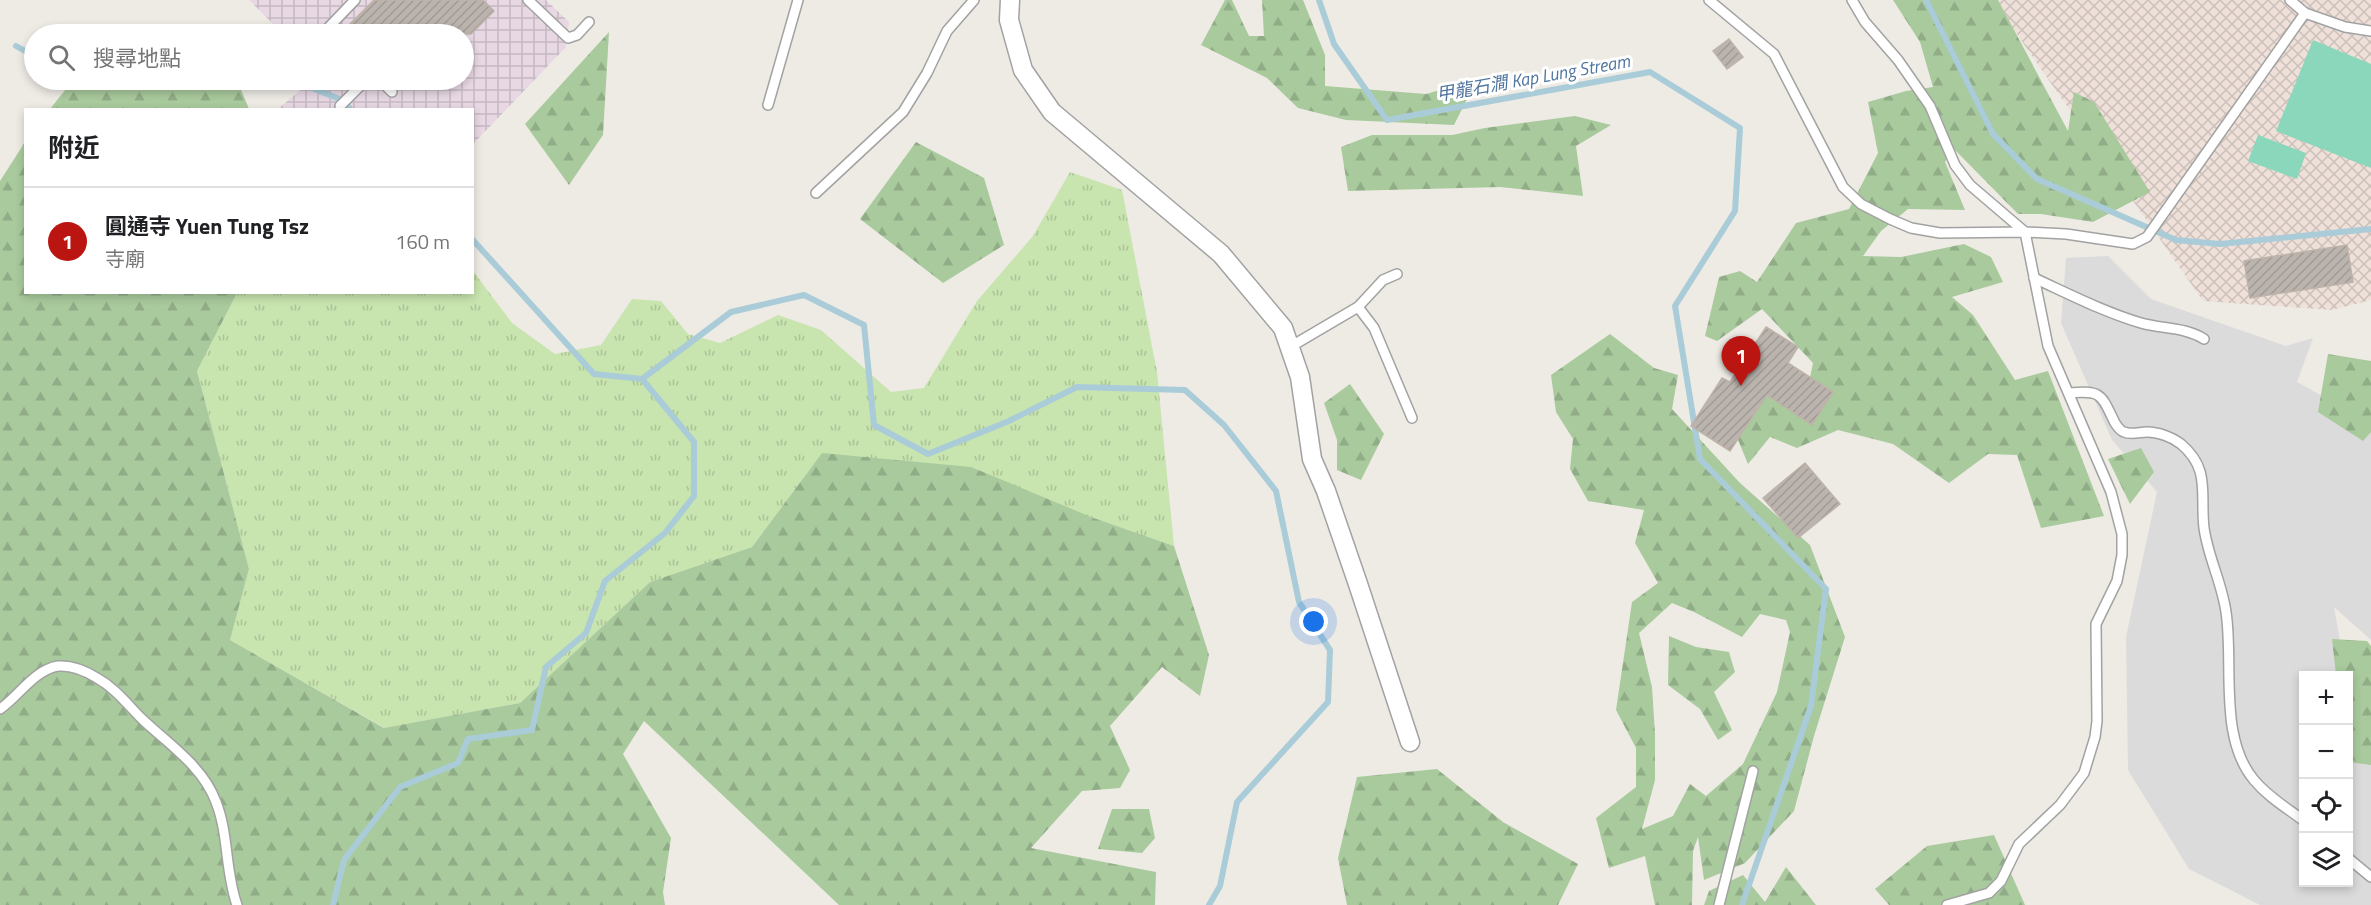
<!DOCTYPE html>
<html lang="zh-TW">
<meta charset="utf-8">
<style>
body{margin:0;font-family:"Titillium Web","Noto Sans TC",sans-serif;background:#f2f2f2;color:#202124}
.controls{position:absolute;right:18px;bottom:18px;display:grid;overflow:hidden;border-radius:0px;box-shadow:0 3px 9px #0003}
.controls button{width:54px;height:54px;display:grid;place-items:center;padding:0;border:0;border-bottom:2px solid #e0e0e0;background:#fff;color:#202124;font:30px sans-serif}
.you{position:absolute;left:1314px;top:622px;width:21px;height:21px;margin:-15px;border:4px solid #fff;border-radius:50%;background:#1a73e8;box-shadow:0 0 0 9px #1a73e833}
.badge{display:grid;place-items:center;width:39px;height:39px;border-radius:50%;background:#bb1511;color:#fff;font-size:20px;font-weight:700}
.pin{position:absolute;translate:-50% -50px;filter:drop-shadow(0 2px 3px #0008)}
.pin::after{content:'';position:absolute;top:32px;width:21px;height:18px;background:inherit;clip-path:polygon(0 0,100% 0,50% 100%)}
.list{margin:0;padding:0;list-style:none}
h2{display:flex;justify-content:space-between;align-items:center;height:78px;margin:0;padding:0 24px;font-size:26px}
h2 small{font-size:20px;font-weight:400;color:#757577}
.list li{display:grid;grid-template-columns:39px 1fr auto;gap:18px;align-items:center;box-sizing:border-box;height:108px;padding:0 24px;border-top:2px solid #e0e0e0}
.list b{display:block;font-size:22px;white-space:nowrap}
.list p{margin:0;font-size:20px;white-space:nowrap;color:#757577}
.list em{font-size:20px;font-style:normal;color:#757577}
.icon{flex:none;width:33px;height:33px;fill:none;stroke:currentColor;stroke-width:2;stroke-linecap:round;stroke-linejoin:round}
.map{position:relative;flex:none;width:2371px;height:905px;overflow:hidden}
.search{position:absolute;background:#fff;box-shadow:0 3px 9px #0003;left:24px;top:24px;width:450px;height:66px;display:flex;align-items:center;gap:15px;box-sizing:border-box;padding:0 21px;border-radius:33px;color:#757577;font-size:22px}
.panel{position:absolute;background:#fff;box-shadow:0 3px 9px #0003;left:24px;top:108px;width:450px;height:186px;border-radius:0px}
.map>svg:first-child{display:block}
.residential{fill:#dcdbdb}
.industrial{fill:url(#industrial-grid)}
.military{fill:url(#military-cross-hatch)}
.grass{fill:url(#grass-tufts)}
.forest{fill:url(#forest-firs);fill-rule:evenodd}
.pitch{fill:#8ad7bb}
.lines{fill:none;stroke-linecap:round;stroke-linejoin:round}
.stream{stroke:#a9ccd8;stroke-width:6}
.building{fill:url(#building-hatch);stroke:#bfb3a9;stroke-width:1.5}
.service-casing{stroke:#a2a2a2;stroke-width:12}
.minor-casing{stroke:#a2a2a2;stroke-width:21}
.service{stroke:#fff;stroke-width:9}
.minor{stroke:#fff;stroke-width:18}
.labels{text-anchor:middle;stroke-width:6;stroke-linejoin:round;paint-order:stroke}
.water-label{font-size:18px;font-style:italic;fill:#50759f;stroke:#fff}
</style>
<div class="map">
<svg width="2371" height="905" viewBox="0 0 2371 905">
<defs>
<pattern id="industrial-grid" width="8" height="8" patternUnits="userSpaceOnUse" patternTransform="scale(1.5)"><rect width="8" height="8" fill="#e7d8e4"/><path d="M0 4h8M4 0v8" fill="none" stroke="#c6b9c3"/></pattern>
<pattern id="military-cross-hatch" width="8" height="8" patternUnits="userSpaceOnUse" patternTransform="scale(1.5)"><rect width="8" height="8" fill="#efe0d9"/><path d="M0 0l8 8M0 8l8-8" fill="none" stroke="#ccc0ba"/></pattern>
<pattern id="grass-tufts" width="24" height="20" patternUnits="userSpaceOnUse" patternTransform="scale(1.5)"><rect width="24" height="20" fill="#c8e4af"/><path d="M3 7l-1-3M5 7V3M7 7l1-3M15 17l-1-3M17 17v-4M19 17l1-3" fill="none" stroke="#abc396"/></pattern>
<pattern id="forest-firs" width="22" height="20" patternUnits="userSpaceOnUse" patternTransform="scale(1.5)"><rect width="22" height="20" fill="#a9ca9d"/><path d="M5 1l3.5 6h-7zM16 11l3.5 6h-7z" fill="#91ad87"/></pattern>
<pattern id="building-hatch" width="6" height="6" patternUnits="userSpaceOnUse" patternTransform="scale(1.5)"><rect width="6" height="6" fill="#bbb4ae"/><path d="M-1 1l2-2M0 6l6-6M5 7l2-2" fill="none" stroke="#a09a95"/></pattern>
</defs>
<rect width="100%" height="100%" fill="#eeebe5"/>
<path class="residential" d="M 2108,256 L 2151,299 L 2286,346 L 2313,338 L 2297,382 L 2371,423 L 2371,640 L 2334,607 L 2346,675 L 2304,676 L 2304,882 L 2348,882 L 2349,691 L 2371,763 L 2371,905 L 2260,905 L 2189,869 L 2128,770 L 2126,637 L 2157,492 L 2112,440 L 2061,323 L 2066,258 Z"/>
<path class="industrial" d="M 249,0 L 546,0 L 569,22 L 566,47 L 473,144 L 472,110 L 278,109 L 312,80 L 464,80 L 464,34 L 283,34 Z"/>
<path class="military" d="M 1993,0 L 2371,0 L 2371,300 L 2332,310 L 2203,301 Z"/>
<path class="grass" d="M 1070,172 L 1122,190 L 1157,372 L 1174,546 L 1091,517 L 822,453 L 752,547 L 650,582 L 520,703 L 385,728 L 230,640 L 249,569 L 197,371 L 237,293 L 472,292 L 473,271 L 512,323 L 555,354 L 601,345 L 632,299 L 661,301 L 688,334 L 720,343 L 778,315 L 821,330 L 891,392 L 924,388 L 977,301 L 1033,236 Z"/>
<g class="forest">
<path d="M 1225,0 L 1232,0 L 1249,36 L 1264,36 L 1262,0 L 1303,0 L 1325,55 L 1325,86 L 1426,94 L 1477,79 L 1454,125 L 1346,120 L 1298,108 L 1267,78 L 1201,45 Z"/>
<path d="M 1893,0 L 1998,0 L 2068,131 L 2074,92 L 2094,102 L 2150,192 L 2093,222 L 2041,214 L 2018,214 L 1954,149 L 1945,162 L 1965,210 L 1908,209 L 1881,231 L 1863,256 L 1901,257 L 1964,244 L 1991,257 L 2003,282 L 1952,297 L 1973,315 L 2015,380 L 2048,371 L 2104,516 L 2041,528 L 2017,455 L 1988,454 L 1949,483 L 1893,444 L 1838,430 L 1797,448 L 1770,437 L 1748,464 L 1731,423 L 1767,357 L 1807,392 L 1813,363 L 1762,309 L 1717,341 L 1705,336 L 1719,277 L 1740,271 L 1757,282 L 1796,223 L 1849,209 L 1878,153 L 1868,102 L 1906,91 L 1933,87 L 1920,42 Z"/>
<path d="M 609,32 L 603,135 L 569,185 L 525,124 Z"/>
<path d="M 80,80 L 237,80 L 249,109 L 50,109 L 70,84 Z"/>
<path d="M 1575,116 L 1611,125 L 1576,146 L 1583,196 L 1500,187 L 1348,191 L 1341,147 L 1372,135 L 1452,135 L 1485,128 Z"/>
<path d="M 25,142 L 26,292 L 237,293 L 197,371 L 249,569 L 230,640 L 384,728 L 520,703 L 650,582 L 752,547 L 822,453 L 971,467 L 1091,517 L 1174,546 L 1209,655 L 1200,696 L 1162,667 L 1110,726 L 1130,770 L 1120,788 L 1082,791 L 1031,848 L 1156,872 L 1155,905 L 839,905 L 644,721 L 623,754 L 671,838 L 663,892 L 665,905 L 0,905 L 0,181 Z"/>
<path d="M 916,142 L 984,178 L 1004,245 L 943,283 L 860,219 Z"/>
<path d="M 1610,334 L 1654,368 L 1678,375 L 1672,409 L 1740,483 L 1810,545 L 1845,637 L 1814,736 L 1794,811 L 1745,863 L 1704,880 L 1698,837 L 1693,851 L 1692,905 L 1655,905 L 1645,856 L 1609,868 L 1596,818 L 1636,787 L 1636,748 L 1616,710 L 1632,602 L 1658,583 L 1635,543 L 1644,510 L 1588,501 L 1570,469 L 1573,439 L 1556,412 L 1551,375 ZM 1672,603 L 1694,612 L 1742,637 L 1760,614 L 1786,620 L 1790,632 L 1777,692 L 1743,764 L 1706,796 L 1690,784 L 1673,816 L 1642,829 L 1655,780 L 1655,734 L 1652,687 L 1639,633 Z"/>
<path d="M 2328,354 L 2371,361 L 2371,432 L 2363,441 L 2318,412 Z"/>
<path d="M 1350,384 L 1384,434 L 1361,480 L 1337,470 L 1337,440 L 1324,403 Z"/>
<path d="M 2141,448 L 2154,472 L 2130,504 L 2108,459 Z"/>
<path d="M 1669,636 L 1696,647 L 1729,652 L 1735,672 L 1714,692 L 1732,730 L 1718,740 L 1700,709 L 1668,685 Z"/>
<path d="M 2332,639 L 2367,641 L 2371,646 L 2371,765 L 2349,762 L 2348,676 L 2336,675 Z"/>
<path d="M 1437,769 L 1503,822 L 1578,864 L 1558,905 L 1347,905 L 1338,858 L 1357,777 Z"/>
<path d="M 1112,809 L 1149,809 L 1155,838 L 1142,853 L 1098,849 Z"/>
<path d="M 1994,835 L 2025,905 L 1889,905 L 1875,889 L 1927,846 Z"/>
<path d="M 1786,867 L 1816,905 L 1704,905 L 1709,891 L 1743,875 L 1765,902 Z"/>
</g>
<g class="pitch">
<path d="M 2313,40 L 2371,64 L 2371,168 L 2276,131 Z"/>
<path d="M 2258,135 L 2306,153 L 2297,179 L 2248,161 Z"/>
</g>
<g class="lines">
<g class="stream">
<path d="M 1319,0 L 1334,44 L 1387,120 L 1650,72 L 1740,128 L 1735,211 L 1675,306 L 1700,459 L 1826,589 L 1811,706 L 1742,905"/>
<path d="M 1926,0 L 1993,134 L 2037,179 L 2176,240 L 2220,244 L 2371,229"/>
<path d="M 16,46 L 34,56"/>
<path d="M 80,80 L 137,87 L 202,80"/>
<path d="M 292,80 L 342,100 L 351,110"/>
<path d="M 642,379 L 731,312 L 804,295 L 864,325 L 874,425 L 928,454 L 1009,421 L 1077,387 L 1185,390 L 1224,425 L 1276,491 L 1299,602 L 1330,650 L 1328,702 L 1237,802 L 1220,886 L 1209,905"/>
<path d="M 333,905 L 344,860 L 400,787 L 458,763 L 468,739 L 532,730 L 546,667 L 586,633 L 605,581 L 665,533 L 694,496 L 694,442 L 642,379 L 594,374 L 472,239"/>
</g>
</g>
<g class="building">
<path d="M 374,0 L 483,0 L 494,11 L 471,34 L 356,34 L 348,26 Z"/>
<path d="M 1729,39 L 1743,57 L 1727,69 L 1713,51 Z"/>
<path d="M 2347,245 L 2353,282 L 2250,298 L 2244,261 Z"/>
<path d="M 1766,327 L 1798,347 L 1788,363 L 1833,392 L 1812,425 L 1767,395 L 1730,451 L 1691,426 L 1722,378 L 1730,382 Z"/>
<path d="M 1805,463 L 1840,504 L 1798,538 L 1763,498 Z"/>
</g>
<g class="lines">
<defs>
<g id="service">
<path d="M 528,0 L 568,38 L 577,35 L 589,22"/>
<path d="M 1709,0 L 1774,54 L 1843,187 L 1861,204 L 1890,219 L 1911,228 L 1940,233 L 2025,232 L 2066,234 L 2133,244 L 2147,237 L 2305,13"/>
<path d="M 1852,0 L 1865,22 L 1898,60 L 1930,106 L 1955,165 L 1970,185 L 2025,232 L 2048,346 L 2111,492 L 2122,534 L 2122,555 L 2117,581 L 2096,624 L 2097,721 L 2095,737 L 2084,773 L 2060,805 L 2019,844 L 2001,881 L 1989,893 L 1947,905"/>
<path d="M 2290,0 L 2305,13 L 2345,27 L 2371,31"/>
<path d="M 336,34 L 329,27 L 355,0"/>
<path d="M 380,80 L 392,92"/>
<path d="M 768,105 L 798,0"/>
<path d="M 340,106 L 366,80"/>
<path d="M 816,193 L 903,112 L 927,73 L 947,31 L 974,0"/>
<path d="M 2034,278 C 2069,294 2104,312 2141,323 C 2162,329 2186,327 2204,339"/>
<path d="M 1358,307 L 1374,328 L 1412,418"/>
<path d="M 1290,347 L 1358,307 L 1383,280 L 1397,274"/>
<path d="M 2069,393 C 2103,390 2101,395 2115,423 C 2117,426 2120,431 2124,432 C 2131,435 2140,432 2147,432 C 2158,432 2172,437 2181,444 C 2211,469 2200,495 2204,528 C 2208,557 2222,583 2226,612 C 2234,664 2218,737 2254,780 C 2268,797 2287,808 2304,821"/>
<path d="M 0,709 C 19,696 34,670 58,666 C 72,665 86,671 97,678 C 115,688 127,704 141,718 C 168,744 203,766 216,802 C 229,835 225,872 237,905"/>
<path d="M 2348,858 L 2371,877"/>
<path d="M 1719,905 L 1753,771"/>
</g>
<path id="minor" d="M 1010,0 L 1009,20 L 1023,70 L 1052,112 L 1221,254 L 1283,328 L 1300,377 L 1312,459 L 1326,491 L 1358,584 L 1410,742"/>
</defs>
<use href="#service" class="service-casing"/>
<use href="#minor" class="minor-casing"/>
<use href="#service" class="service"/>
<use href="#minor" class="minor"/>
</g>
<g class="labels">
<g class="water-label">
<text transform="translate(1533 78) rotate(-10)" y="6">甲龍石澗 Kap Lung Stream</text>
</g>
</g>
</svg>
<div class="controls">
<button>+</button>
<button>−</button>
<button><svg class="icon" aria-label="locate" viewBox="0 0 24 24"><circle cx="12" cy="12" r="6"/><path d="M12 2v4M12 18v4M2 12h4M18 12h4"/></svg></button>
<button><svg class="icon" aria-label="layers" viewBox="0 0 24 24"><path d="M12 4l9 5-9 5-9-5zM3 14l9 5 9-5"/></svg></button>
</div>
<div class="you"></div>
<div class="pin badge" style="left:1741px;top:386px">1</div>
<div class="search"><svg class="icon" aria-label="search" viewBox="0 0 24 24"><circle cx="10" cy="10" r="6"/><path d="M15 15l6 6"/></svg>搜尋地點</div>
<section class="panel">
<h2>附近<small></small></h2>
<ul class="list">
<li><span class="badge">1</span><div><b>圓通寺 Yuen Tung Tsz</b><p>寺廟</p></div><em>160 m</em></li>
</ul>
</section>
</div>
